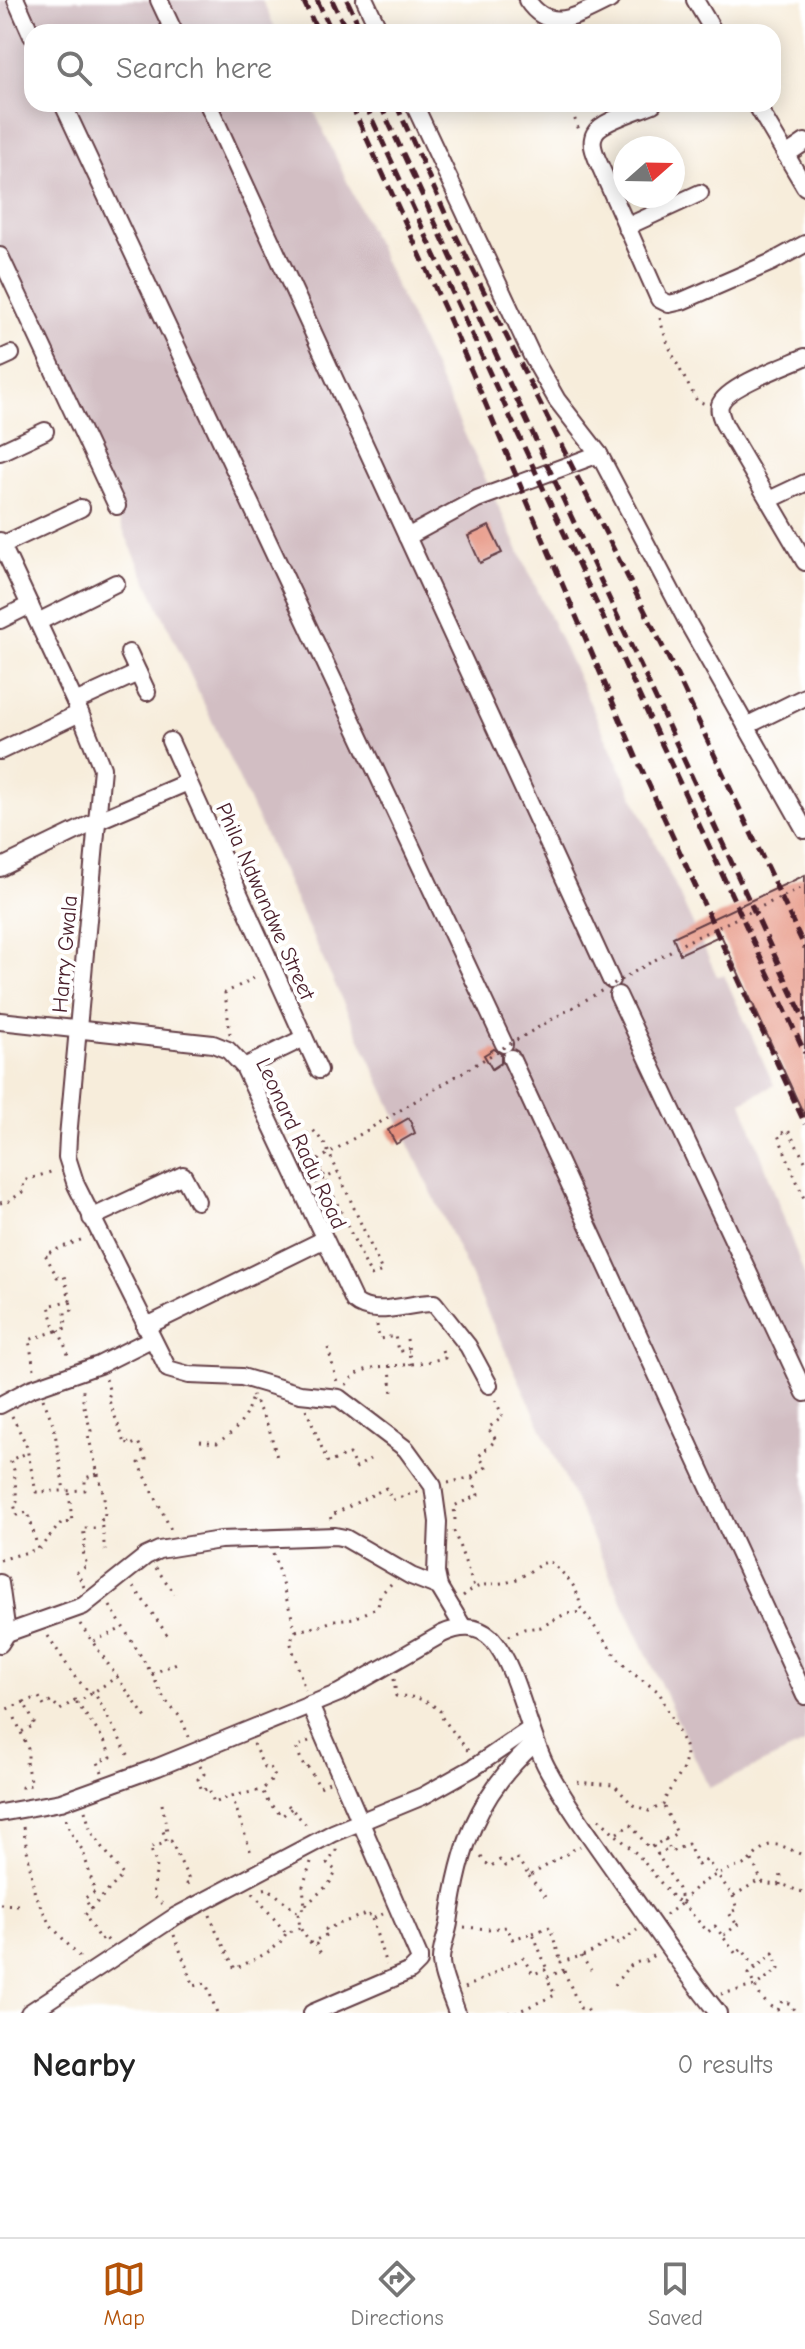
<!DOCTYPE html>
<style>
body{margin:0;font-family:"Comic Neue",sans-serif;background:#f6f6f6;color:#222}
.compass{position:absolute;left:613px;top:136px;width:72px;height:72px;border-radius:50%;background:#fff;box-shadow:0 4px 20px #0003;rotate:70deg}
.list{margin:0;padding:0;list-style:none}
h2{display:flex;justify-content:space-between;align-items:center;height:104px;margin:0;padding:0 32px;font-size:34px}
h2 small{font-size:26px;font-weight:400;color:#767676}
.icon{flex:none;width:44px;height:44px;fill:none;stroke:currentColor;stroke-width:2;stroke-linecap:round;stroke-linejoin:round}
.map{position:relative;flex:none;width:805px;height:2013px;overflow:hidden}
.search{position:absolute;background:#fff;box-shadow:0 4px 20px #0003;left:24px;right:24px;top:24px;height:88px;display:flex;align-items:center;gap:20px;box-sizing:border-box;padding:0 28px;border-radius:24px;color:#767676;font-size:30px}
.sheet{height:224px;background:#fff}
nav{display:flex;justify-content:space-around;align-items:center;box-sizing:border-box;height:112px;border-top:2px solid #e0e0e0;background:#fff;font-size:22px;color:#767676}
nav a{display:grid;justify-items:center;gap:4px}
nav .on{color:#b45309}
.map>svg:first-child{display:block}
.industrial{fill:#d2bec3}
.building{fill:#e58f7c}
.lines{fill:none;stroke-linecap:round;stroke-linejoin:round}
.minor-casing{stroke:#643e45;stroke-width:20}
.path{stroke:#643e45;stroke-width:3;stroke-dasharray:2 6;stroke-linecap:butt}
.minor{stroke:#fff;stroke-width:16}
.rail{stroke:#4a1f2b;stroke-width:5;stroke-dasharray:12 6;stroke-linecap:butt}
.path-bridge{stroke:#643e45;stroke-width:3;stroke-dasharray:2 6;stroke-linecap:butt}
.labels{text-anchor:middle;stroke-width:8;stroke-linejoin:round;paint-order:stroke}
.street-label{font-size:22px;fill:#4a1f2b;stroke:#fff}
</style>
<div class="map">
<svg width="805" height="2013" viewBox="0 0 805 2013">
<rect width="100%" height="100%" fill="#fff"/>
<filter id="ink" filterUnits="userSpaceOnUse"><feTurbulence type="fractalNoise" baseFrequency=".0125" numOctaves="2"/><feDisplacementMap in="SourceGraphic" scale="16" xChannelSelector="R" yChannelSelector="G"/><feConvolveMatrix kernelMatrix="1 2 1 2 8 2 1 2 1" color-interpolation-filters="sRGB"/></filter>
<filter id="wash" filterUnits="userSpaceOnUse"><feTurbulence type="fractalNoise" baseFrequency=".006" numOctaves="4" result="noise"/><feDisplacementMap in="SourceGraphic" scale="32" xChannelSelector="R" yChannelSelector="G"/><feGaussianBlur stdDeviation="1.8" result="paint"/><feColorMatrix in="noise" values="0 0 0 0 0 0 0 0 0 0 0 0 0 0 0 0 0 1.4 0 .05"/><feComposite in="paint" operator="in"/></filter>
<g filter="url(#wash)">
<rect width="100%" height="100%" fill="#f7eddb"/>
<path class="industrial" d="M 0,0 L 262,0 L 277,32 L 32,32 L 32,104 L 311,104 L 717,976 L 724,975 L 774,1085 L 742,1102 L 805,1277 L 805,1744 L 709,1788 L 0,266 Z"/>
<g id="blocks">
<g class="building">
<path d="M 489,526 L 502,553 L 480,563 L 468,536 Z"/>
<path d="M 805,875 L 805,1117 L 721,935 L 680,954 L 673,937 Z"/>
<path d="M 494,1049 L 501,1054 L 501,1063 L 492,1069 L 484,1055 Z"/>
<path d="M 409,1118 L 415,1133 L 396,1144 L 388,1130 Z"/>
<path d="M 314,1160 L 322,1174 L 310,1181 L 303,1167 Z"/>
</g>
</g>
</g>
<g filter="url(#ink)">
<use href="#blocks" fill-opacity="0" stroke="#643e45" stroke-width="2"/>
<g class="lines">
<defs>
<g id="minor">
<path d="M 16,0 L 32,36"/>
<path d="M 159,0 L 174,32"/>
<path d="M 365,0 L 380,32"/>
<path d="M 527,0 C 551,36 579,14 610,0"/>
<path d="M 695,0 L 714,32"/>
<path d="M 63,104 L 504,1044"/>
<path d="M 208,104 L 611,980"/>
<path d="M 414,104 L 532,356 L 557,400 L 599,454 L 688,623 L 805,830"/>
<path d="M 653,104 C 640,110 601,121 595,133 C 590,142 594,151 597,159 L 659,299 L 669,304 L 682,301 L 772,262 L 805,244"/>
<path d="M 756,104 L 805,187"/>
<path d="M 786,155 L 805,142"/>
<path d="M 626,227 L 700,193"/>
<path d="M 0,256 L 117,506"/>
<path d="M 805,357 C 787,365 725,387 720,405 C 718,412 722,418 724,424 L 805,562"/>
<path d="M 0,359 L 11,354"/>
<path d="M 0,452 L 45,431"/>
<path d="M 769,500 L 805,483"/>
<path d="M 407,537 L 477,499 L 599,454"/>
<path d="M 0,541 L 80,713 L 102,768 L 68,1137 L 67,1157 L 76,1185 L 168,1369 L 189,1375 L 242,1377 L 300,1394 L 339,1398 L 406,1449 L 433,1486 L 438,1522 L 436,1573 L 439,1587 L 463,1627"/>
<path d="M 2,545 L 81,508"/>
<path d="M 0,620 L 30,605"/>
<path d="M 38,622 L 116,583"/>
<path d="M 129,653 L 147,692"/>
<path d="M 75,702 L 138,673"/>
<path d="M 746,726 L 805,697"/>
<path d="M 170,741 L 319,1070"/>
<path d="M 0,751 L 80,713"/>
<path d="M 0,868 L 99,820 L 188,782"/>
<path d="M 618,995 L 805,1393"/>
<path d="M 0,1021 L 213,1044 L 228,1050 L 244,1067 L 354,1301 C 375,1319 409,1302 434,1303 L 468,1346 L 489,1385"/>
<path d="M 511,1058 L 805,1696"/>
<path d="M 244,1067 L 304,1038"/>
<path d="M 91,1218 L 183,1175 L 197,1201"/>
<path d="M 145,1327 L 323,1240"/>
<path d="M 0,1405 L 30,1389 L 99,1365 L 151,1339"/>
<path d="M 0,1583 L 7,1633 L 0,1644"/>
<path d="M 7,1633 L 83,1606 L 146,1556 L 159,1550 L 220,1540 L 335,1536 L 345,1538 L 411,1576 L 439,1587"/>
<path d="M 310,1705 L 419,1957 L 419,1962 L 410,1971 L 312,2013"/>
<path d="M 0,1813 L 61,1802 L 158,1767 L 339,1693 L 442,1634 C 460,1626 477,1624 492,1639 C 517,1666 528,1733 547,1768 C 568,1807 595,1843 621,1880 C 653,1925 683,1970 718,2013"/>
<path d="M 29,2013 L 176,1916 L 333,1833 L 423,1796 L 473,1768 L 530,1729"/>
<path d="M 457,2013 C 452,1997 441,1976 441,1960 C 441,1948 447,1935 449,1923 C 459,1849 477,1794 535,1743"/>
</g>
</defs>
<use href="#minor" class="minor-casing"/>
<g class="path">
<path d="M 569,104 L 579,130"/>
<path d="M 660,318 C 666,347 683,375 697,401 L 706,404"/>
<path d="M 230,1034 L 225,993 L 258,976"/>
<path d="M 805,1161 L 788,1130 L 778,1135 L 805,1201"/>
<path d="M 315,1183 L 338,1172 L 382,1271 L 371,1276 C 349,1229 327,1182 305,1135 L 313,1130 L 324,1143 L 338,1172"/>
<path d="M 0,1203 L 9,1201 L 24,1191 L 23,1181 L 54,1171"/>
<path d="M 377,1325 L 379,1339 L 395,1336 L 398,1351 L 409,1351"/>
<path d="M 59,1330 L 69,1357"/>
<path d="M 56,1331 L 66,1328 L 65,1312 L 72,1310 L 70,1300"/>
<path d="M 407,1339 L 411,1365"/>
<path d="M 328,1348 L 337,1382"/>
<path d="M 390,1366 L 392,1394"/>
<path d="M 34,1369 L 29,1340 L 56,1331 L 49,1306 L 70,1300 L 64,1276 L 57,1277 L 45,1254 L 83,1239"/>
<path d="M 106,1379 L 110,1393 L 108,1398 L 125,1443 L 127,1441 L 129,1446 L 138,1442 L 146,1459 L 139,1463 L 173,1534"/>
<path d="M 346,1385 C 362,1362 387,1368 412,1364 C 423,1363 434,1360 445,1358 L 442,1350 L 447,1347"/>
<path d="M 252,1395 L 269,1428 L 278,1461"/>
<path d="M 43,1399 L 54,1426 L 64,1491"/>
<path d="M 306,1409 L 328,1463 L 349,1454 L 356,1468 L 370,1459"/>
<path d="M 12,1416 L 26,1444 L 36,1492 L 85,1490 L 85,1478 L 98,1474 L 88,1435 L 91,1431 L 83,1403 L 83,1389"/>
<path d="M 200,1441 L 217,1443 C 240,1427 243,1424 252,1397"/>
<path d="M 98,1474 L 104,1496 L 105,1519 L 101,1520 L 105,1551"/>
<path d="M 448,1483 L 472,1477 L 486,1467 L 479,1456 L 496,1440 L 488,1428 L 503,1417 L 495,1399"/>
<path d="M 331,1519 L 330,1516 L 386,1488 L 392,1500 L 419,1491"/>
<path d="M 455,1520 L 454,1506 L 478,1495 L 472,1477"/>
<path d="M 454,1531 L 474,1587"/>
<path d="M 39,1549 L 61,1523 L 72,1522 L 69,1491"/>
<path d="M 273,1553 L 296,1631 L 290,1641 L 305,1690"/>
<path d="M 0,1560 L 38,1549 L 28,1512 L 17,1515 L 14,1504 L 17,1502 L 14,1470 L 10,1460 L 27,1453"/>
<path d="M 156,1568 L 175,1594"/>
<path d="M 84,1587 L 77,1572 L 87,1566 L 82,1548 L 86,1547 L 83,1528 L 101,1528"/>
<path d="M 134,1587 L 168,1636"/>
<path d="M 463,1596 C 486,1577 497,1589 519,1578 C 530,1572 537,1565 549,1561 C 564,1574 579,1586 580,1607 L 619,1660 L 631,1672 L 659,1692 L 685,1746 C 690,1774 670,1781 663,1805 L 649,1811 L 633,1805 L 614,1785 L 574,1782"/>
<path d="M 110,1606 L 152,1674 L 179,1662"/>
<path d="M 80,1624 L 146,1718"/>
<path d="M 296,1631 L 320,1626 L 335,1620 L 355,1618 L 378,1607 L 380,1595 L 392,1583"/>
<path d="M 48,1636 L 75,1677 L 89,1692 L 94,1692 L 131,1760"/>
<path d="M 509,1636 L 524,1629 L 541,1627 L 565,1614 L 583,1612"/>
<path d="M 94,1641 L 123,1628"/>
<path d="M 152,1674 L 164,1699 L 181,1718 L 189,1737"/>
<path d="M 394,1679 L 396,1696 C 415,1696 426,1699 440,1711 L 440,1715 L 469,1752"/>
<path d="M 24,1702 L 39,1697 L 44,1706 L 52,1701 L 60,1710 L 75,1700 L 76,1702"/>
<path d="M 0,1712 L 24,1702 L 35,1725 L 21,1732"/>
<path d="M 15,1718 L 28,1749 L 28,1761 L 26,1762 L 31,1785 L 22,1787 L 22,1791"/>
<path d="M 309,1741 L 296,1747 L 304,1767 L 307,1766 L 320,1787 L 329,1782"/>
<path d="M 253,1744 L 264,1767 L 270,1767 L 275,1777 L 262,1790 L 268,1802 L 282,1816 L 292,1808"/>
<path d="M 200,1766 L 204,1774 L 198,1779 L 202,1791 L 209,1788 L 214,1803 L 232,1796 L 252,1856"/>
<path d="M 102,1772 L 98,1762 L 111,1757 L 104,1740 L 77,1703 L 118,1676"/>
<path d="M 232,1796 L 262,1790"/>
<path d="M 162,1804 L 167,1831 L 163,1831 L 167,1843 L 171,1841 L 190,1882 L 187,1884 L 189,1890"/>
<path d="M 288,1805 L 309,1828"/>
<path d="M 85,1811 L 91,1831 L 123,1875 L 85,1915 L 100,1940 L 105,1937 L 109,1942"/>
<path d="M 66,1819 L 70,1831 L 83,1851 L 95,1892 L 85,1898 L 91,1910"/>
<path d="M 599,1819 L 639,1856 L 674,1899 L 682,1903 C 692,1887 710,1877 727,1870 C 733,1867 739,1868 745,1864 C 753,1859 760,1847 770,1845 C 781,1843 794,1852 805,1856"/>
<path d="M 23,1827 L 35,1895 L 49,1923 L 79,1957 L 79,1962"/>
<path d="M 617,1833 L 631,1825 L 649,1848 L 677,1833 L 663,1805"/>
<path d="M 665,1839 L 671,1852 L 688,1844 L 698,1865 L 707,1860 L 733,1896 L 761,1879"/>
<path d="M 653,1846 L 678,1889 L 682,1903 L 708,1932 L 715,1926 L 736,1954 L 742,1949 L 755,1967"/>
<path d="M 657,1855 L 670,1848"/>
<path d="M 481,1857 L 490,1867 L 500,1860 L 505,1866 L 517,1858 L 529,1876 L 580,1846"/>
<path d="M 752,1860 L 762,1882 C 770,1885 773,1884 781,1885 C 789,1885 793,1891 805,1892"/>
<path d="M 311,1862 L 303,1886 L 305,1906 L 298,1913 L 300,1928 L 312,1946 L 316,1944 L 322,1956"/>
<path d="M 529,1876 L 545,1896"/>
<path d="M 780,1885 L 781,1874"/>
<path d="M 264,1889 L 268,1888 L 298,1913"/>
<path d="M 253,1893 L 286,1933 L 300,1928"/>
<path d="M 733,1896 L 737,1909 L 729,1913 L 737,1925"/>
<path d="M 0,1904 L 18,1905 L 19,1899"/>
<path d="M 162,1904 L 153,1895 L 157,1865 L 150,1847 L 167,1843"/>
<path d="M 306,1905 L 329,1884 L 335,1874 L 335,1870 L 327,1863 L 336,1852 L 336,1848"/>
<path d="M 210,1915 L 216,1931 L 235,1969 C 251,1960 279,1951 286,1933"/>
<path d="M 666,1915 L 682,1903"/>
<path d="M 372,1919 L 386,1965"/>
<path d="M 464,1927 L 488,1929 L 507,1927 L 512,1939 L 533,1933 L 546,1967 L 545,1970"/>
<path d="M 533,1933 L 550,1927 L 561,1962"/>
<path d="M 174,1935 L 194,1986 L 206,1983 L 217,2013"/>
<path d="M 724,1935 L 741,1922"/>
<path d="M 310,1943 L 328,1934 L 326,1929 L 368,1913 L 372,1919 L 383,1914"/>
<path d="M 581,1956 L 591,1970"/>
<path d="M 564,1971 L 580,2008 L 587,2009 L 590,2013"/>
<path d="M 615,1985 C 623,1973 630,1961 646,1961 L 654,1955"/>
<path d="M 465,1988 L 523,1958 L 533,1974 L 545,1970 L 548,1977 L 563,1970 L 561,1962 L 588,1954 L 614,1939 L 618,1944 L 637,1930"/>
<path d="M 721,1994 L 755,1986 L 779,1969 L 773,1953 L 749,1974 C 756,1988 761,2003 777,2010 L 782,2001 L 791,2004 L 795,2013"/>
<path d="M 508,2013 L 510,2013"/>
<path d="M 515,2013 L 555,1995 L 547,1978"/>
</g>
<use href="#minor" class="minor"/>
<g class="rail">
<path d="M 303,0 L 318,32"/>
<path d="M 317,0 L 332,32"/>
<path d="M 332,0 L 347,32"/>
<path d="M 347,0 L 362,32"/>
<path d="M 351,104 L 448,316 L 637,759 L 805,1124"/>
<path d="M 365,104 L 805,1053"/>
<path d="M 380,104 L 805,1021"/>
<path d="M 396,104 L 450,224 L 674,669 L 805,948"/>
</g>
<path class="path-bridge" d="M 318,1160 L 506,1046 L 686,942 L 805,886"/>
</g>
</g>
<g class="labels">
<g class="street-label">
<text transform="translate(266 901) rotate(66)" y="8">Phila Ndwandwe Street</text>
<text transform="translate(64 954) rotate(-85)" y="8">Harry Gwala</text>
<text transform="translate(302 1143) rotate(65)" y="8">Leonard Radu Road</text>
</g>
</g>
</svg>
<svg class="compass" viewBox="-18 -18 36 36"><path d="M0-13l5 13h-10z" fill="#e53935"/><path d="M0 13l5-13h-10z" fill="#767676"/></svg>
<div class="search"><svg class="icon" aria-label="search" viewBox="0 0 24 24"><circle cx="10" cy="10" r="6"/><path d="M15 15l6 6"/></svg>Search here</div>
</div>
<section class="sheet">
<h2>Nearby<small>0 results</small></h2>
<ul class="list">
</ul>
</section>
<nav>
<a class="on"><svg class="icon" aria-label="map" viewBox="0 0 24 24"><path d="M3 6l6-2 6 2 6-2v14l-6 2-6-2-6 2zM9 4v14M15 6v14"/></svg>Map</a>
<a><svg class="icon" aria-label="directions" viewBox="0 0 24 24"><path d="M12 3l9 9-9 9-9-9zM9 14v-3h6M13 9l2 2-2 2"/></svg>Directions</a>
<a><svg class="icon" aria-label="saved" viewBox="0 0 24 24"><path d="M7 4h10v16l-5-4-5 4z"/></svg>Saved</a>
</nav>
